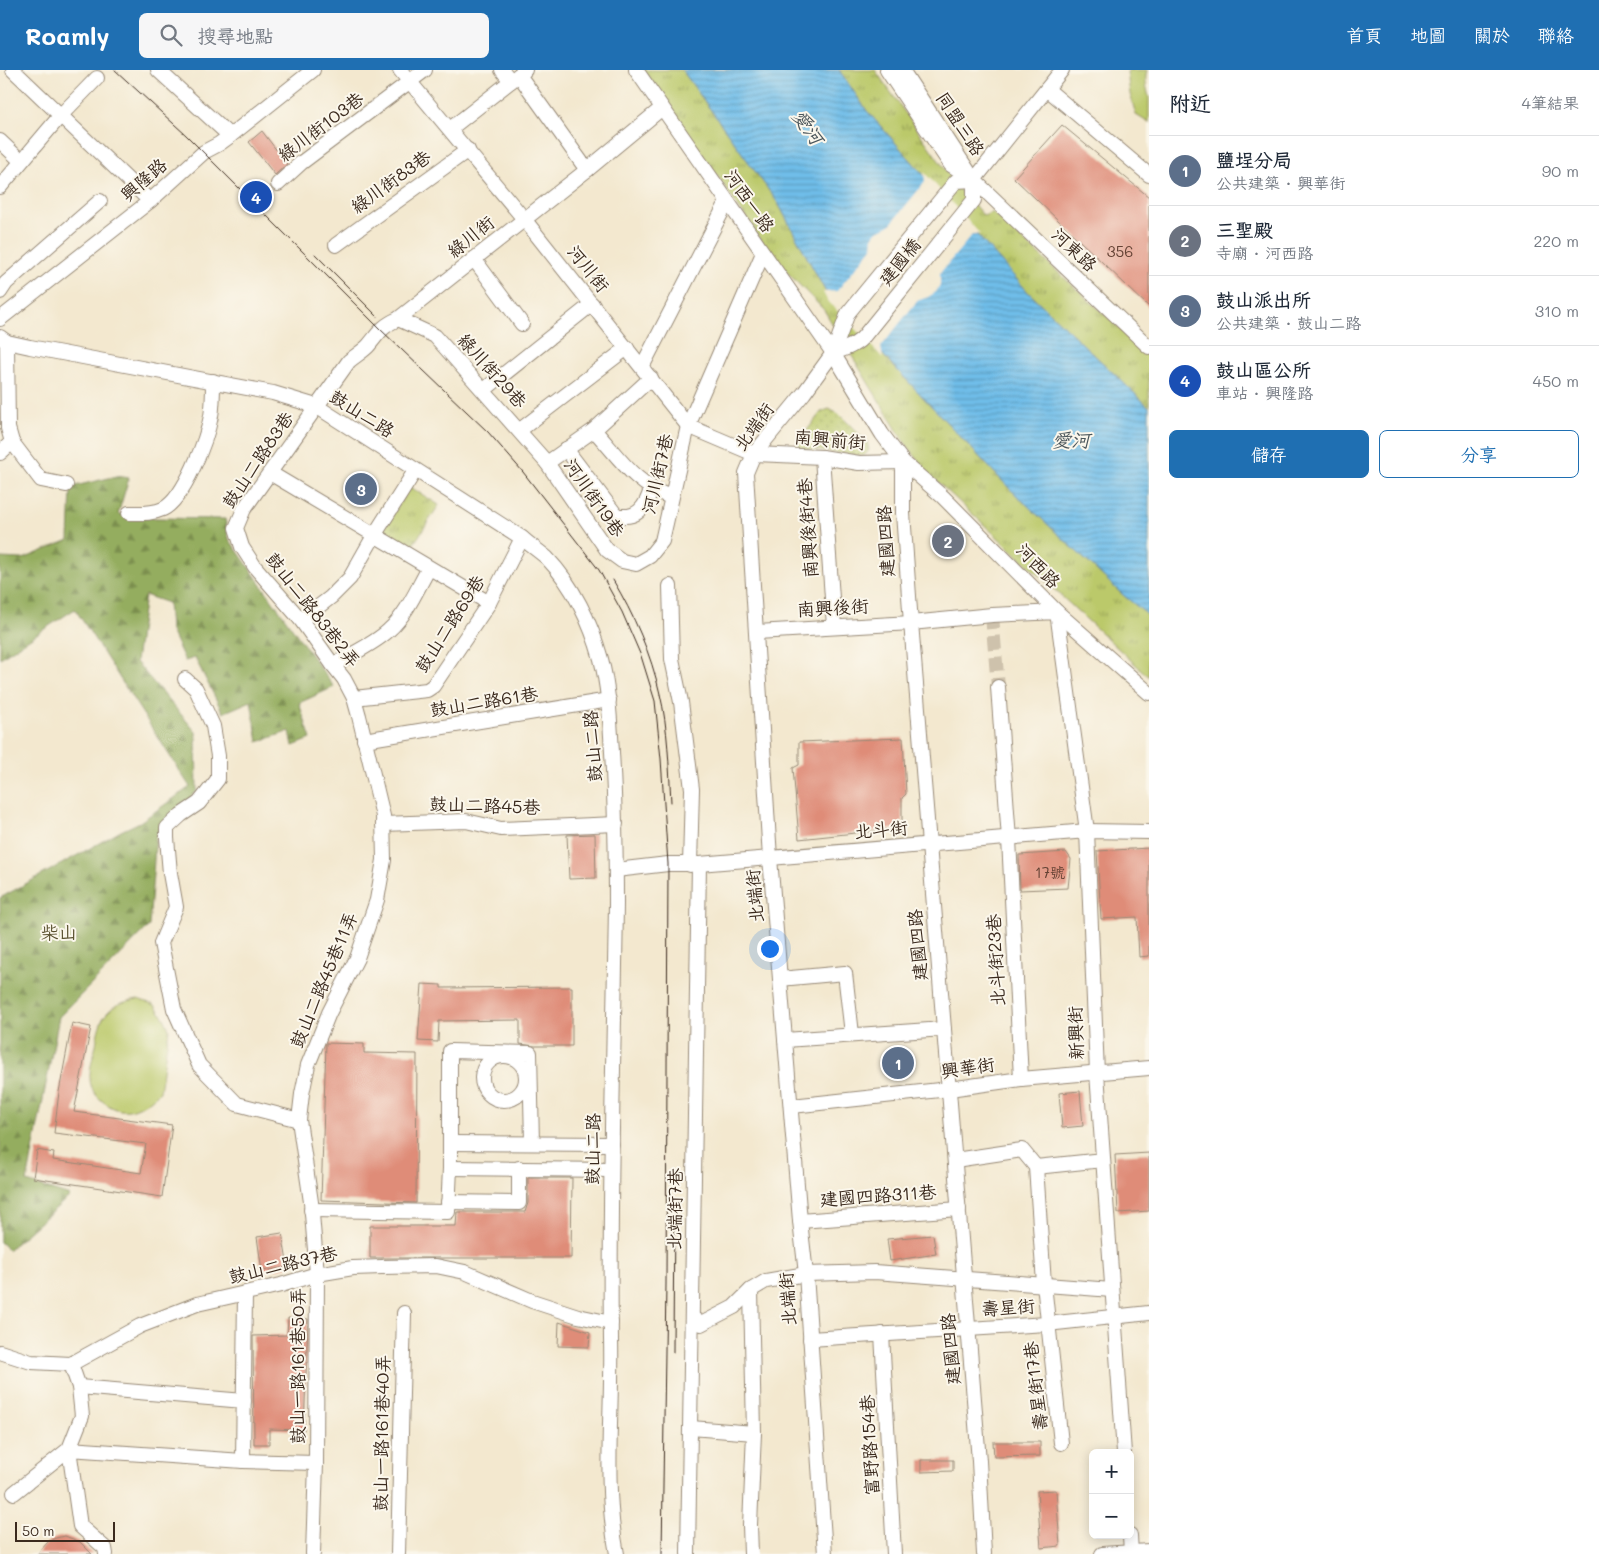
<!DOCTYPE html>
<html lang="zh-TW">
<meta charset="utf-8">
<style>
body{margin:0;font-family:Mali,"LXGW WenKai TC",sans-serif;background:#f6f6f7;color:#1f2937}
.controls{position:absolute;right:15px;bottom:15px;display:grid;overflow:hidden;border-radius:8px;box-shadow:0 2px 12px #0003}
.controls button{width:45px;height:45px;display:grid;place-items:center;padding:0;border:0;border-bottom:1px solid #e0e1e3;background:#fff;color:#1f2937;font:25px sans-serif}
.scale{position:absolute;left:15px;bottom:12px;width:100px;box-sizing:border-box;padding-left:5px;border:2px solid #3b2a1e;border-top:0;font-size:14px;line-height:18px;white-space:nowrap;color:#3b2a1e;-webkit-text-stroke:4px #fbf7ec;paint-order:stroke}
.you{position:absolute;left:769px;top:878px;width:18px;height:18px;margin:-12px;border:4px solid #fff;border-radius:50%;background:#1a73e8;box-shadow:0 0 0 8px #1a73e833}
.badge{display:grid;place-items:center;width:32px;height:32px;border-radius:50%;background:#1f6fb2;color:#fff;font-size:16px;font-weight:700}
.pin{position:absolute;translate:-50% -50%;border:2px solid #fff;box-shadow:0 1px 5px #0006}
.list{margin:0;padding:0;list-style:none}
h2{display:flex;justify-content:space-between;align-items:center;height:65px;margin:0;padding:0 20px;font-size:21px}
h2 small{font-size:16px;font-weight:400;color:#747a83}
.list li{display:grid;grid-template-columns:32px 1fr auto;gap:15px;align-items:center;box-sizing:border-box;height:70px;padding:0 20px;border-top:1px solid #e0e1e3}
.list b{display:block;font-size:19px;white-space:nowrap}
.list p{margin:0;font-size:16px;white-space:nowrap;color:#747a83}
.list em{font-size:16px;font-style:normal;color:#747a83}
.actions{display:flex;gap:10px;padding:15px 20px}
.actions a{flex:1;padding:11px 0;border:1px solid #1f6fb2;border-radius:8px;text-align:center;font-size:18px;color:#1f6fb2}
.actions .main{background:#1f6fb2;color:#fff}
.icon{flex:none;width:28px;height:28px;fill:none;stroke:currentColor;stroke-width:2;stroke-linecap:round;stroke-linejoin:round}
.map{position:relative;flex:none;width:1149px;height:1484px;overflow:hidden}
header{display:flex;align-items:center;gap:30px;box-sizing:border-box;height:70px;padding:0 25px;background:#1f6fb2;color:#fff}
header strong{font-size:24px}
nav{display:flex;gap:28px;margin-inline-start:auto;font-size:18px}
.search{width:350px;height:45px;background:#f6f6f7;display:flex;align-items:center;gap:12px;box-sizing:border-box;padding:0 18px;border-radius:8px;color:#747a83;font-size:19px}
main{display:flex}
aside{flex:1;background:#fff}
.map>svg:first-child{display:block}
.grass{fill:url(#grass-dots);stroke:#7b7a44}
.forest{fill:url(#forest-firs);stroke:#686c3e}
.park{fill:url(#park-tufts);stroke:#7b7a44}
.pitch{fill:#bbc96b;stroke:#7b7a44}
.water{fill:url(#water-rules);stroke:#557484}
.pier{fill:#f3e8cf}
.building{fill:#df8c78}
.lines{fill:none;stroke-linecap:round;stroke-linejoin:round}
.minor-tunnel{stroke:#cec2ac;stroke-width:14;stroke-dasharray:14 7;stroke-linecap:butt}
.minor-casing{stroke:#978976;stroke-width:16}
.minor{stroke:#fff;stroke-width:14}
.tram{stroke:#3b2a1e;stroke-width:1}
.labels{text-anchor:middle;stroke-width:4;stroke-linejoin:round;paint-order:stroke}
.number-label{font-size:15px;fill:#644234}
.street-label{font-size:18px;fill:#3b2a1e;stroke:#fbf7ec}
.park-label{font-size:18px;fill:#5b5231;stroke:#fbf7ec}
.water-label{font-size:19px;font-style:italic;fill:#4b565b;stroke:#fbf7ec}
</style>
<header>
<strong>Roamly</strong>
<div class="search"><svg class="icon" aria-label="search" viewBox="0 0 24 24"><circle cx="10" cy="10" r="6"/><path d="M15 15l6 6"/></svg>搜尋地點</div>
<nav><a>首頁</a><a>地圖</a><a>關於</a><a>聯絡</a></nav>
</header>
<main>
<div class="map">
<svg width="1149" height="1484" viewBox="0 0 1149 1484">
<defs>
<pattern id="grass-dots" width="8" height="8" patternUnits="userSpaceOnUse" patternTransform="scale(1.25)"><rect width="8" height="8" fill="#bbc96b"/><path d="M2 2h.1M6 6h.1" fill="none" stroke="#99a357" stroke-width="1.8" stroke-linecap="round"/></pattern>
<pattern id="forest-firs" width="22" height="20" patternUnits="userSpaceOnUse" patternTransform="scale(1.25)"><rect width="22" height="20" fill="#94ad5f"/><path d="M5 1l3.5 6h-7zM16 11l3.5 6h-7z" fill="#7a8d4e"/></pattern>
<pattern id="park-tufts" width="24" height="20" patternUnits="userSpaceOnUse" patternTransform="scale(1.25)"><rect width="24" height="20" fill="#bbc96b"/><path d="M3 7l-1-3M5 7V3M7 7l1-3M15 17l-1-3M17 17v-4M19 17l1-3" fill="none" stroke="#99a357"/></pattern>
<pattern id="water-rules" width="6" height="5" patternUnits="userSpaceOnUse" patternTransform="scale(1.25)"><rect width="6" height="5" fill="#6fbde9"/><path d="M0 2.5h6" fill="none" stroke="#5c9abc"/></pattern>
</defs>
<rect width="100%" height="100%" fill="#fbf7ec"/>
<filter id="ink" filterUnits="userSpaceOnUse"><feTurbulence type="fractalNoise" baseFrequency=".02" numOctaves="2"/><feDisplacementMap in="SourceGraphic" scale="10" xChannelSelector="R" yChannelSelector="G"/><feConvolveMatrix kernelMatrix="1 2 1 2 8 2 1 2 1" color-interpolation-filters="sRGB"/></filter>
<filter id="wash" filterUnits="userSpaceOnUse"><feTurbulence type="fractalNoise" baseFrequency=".0096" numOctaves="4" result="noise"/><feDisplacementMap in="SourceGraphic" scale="20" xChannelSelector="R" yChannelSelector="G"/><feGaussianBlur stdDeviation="1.12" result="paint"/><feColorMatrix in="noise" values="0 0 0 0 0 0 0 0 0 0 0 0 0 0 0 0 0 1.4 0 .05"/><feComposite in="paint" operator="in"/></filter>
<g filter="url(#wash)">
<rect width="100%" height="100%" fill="#f3e8cf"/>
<path class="grass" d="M 829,339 L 839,344 L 867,372 L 869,380 L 864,386 L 798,378 L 796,375 L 821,342 Z"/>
<path class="forest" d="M 117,406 L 129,408 L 118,444 L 155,448 L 225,449 L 229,469 L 334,617 L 299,633 L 311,669 L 293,676 L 290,661 L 258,672 L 251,631 L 223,643 L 195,588 L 185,591 L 170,559 L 168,533 L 145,525 L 136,592 L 196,662 L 197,721 L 156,764 L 149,856 L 59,947 L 27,1112 L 70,1126 L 8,1180 L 0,1172 L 0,828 L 121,761 L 140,752 L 190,717 L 75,539 L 0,588 L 0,488 L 23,489 L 69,470 L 71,417 Z"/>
<g class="park">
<path d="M 644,0 L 682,0 L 778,133 L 829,228 L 1010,419 L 1123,525 L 1149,546 L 1149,607 L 927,402 L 903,370 L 824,240 L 783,198 L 764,174 Z"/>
<path d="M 839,0 L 875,0 L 959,119 L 984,146 L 992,142 L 1149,285 L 1149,337 L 1028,222 L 867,41 Z"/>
<path d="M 410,417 L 439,435 L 411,478 L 383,460 Z"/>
</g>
<g class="pitch">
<path d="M 1129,0 L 1147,0 C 1144,11 1147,18 1149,28 C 1149,36 1149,45 1149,53 L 1136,45 L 1130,24 L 1127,2 Z"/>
<path d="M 138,929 L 155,935 L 164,948 L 169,959 L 160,1022 C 140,1040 122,1049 100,1029 C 94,1024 90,1016 90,1009 C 89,998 94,985 96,975 C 98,962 99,950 110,940 C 118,933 127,931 138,929 Z"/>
</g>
<path class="water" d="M 682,0 L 839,0 L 867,41 L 1028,222 L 1149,337 L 1149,546 L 1123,525 L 1010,419 L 829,228 L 778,133 Z"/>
<path class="pier" d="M 924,102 L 980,164 L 972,165 L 940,203 L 940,215 L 936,222 L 928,227 L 917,231 L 881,277 L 883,288 L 827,230 L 823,222 L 837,221 L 872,178 L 873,166 L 876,162 L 890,155 L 925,112 Z"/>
<g id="blocks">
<g class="building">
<path d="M 1062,55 L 1149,127 L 1149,237 L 1014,108 Z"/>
<path d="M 262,61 L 287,94 L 275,105 L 249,72 Z"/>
<path d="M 953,457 L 962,466 L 943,484 L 934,475 Z"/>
<path d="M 903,668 L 906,724 L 902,728 L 902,758 L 799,769 L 793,698 L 799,695 L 799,672 Z"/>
<path d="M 595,764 L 596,808 L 569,809 L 567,765 Z"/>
<path d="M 1149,778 L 1149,886 L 1139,887 L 1137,847 L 1101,849 L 1097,781 Z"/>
<path d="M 1066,782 L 1071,789 L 1068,818 L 1020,820 L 1019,785 Z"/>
<path d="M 422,914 L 441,915 L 441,918 L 572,917 L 572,976 L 535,976 L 520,974 L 520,950 L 439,951 L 438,972 L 418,971 Z"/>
<path d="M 72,953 L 91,957 L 74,1042 L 172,1055 L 162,1127 L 33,1108 L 37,1080 L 54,1083 L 53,1090 L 141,1103 L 146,1074 L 54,1063 L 59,1022 Z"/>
<path d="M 326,973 L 364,974 L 364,983 L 417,984 L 416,1133 L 321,1130 Z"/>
<path d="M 1080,1021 L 1083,1056 L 1062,1058 L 1059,1023 Z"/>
<path d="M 1149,1083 L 1149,1141 L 1118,1143 L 1115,1085 Z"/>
<path d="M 528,1108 L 572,1108 L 571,1188 L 370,1188 L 370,1156 L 456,1156 L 457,1142 L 525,1142 L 528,1133 Z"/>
<path d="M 282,1163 L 288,1197 L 262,1201 L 257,1167 Z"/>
<path d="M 933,1165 L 936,1184 L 890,1191 L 887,1169 Z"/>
<path d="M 288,1248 L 308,1249 L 304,1360 L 269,1359 L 269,1374 L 254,1374 L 253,1266 L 287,1265 Z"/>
<path d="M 559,1252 L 590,1262 L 589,1277 L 558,1276 Z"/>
<path d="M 993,1372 L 1040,1372 L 1040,1386 L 994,1387 Z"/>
<path d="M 921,1390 L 953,1390 L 953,1401 L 921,1402 Z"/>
<path d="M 1056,1420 L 1060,1476 L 1041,1478 L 1037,1421 Z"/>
<path d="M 65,1466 L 80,1472 L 92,1484 L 37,1484 L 49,1471 L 56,1468 Z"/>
</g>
</g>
</g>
<g filter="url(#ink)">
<use href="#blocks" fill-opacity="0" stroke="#978976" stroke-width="1"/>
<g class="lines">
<path class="minor-tunnel" d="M 992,545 L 998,617"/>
<defs>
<g id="minor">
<path d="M 13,0 L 150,131"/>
<path d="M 158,0 L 230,66"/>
<path d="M 400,0 L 524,149 L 688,356 L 754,384 L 822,387 L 859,393 L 903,392"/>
<path d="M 502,0 L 511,11"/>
<path d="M 636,0 L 833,283 L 882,364 L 903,392 L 943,427 L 1057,542 L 1149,623"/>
<path d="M 887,0 L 951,95 L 967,105"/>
<path d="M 902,0 L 974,110 L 1149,277"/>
<path d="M 519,5 L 587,100"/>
<path d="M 1047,19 L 1149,105"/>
<path d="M 450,59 L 525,0"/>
<path d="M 0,71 L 21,91"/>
<path d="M 278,114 L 301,93 L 425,0"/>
<path d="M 0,117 L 61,45 L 97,8"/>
<path d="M 336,175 L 468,80"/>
<path d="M 474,189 L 522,254"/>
<path d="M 0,222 L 6,213 L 100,131"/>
<path d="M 0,249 L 150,131 L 204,82 L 219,74 L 230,66 L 313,0"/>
<path d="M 398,249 L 435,266 L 547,393"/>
<path d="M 0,267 L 7,272 L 30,277 L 273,323 L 316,336 L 522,468 C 530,475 539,481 547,488 C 573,515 591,553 601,589 C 609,619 610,651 612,682 C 615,733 616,783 616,834 C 614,979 609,1124 611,1269 C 613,1340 603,1414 617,1484"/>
<path d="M 7,272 L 8,358 L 12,372 L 41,410 L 66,415"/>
<path d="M 833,283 C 844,279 857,275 864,266 L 974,130 L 974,110 L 1062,0"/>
<path d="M 642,297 L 727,132"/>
<path d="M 651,308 L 594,360 L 547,393 L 607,480 L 622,491 L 636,494 L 650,486 L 662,471 L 688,356 L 763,183"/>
<path d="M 484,320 L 592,234"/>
<path d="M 520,360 L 627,278"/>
<path d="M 594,360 C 618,386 636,416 671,427"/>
<path d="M 566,379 L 616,445 C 637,450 646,437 651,419"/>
<path d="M 0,383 L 12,372"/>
<path d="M 822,387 L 834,556"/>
<path d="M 903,392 L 903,443 L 910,540 L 979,1391 L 984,1484"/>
<path d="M 270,403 L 489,533"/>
<path d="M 129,443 C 140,443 152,444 163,439 C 184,429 207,369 211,346 C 213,335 213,322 213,311"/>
<path d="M 670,516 L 672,589 L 681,632 L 692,719 L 690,795"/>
<path d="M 301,550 L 331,527 L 350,508 L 375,464 L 415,401"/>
<path d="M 757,562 L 911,553 L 992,545 L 1057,542 L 1087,761 L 1097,1003 L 1124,1383"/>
<path d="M 333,595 C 351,584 373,575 389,560 C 407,544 417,519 429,498"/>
<path d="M 185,609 L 196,619 L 213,656 L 218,686 L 218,709 L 199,733 L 181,745 L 167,758 L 167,768 L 170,803 L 176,837 L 161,873 L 174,939 L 199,995 L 237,1034 L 299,1050"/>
<path d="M 998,617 L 1009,769 L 1021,1009"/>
<path d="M 354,628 L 427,620 L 433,616 L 489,533 L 522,468"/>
<path d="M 364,670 L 609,630"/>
<path d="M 383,754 L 466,751 L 501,759 L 616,754"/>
<path d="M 616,800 L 668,794 L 699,794 L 1087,761 L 1149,762"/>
<path d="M 780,909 L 845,903 L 852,964"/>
<path d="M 785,970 L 944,959"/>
<circle cx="504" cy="1008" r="22"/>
<path d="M 792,1036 L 949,1019 L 1021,1009 L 1149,998"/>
<path d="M 450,1073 L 612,1074"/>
<path d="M 955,1090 L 1022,1080 L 1036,1097 L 1103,1090"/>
<path d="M 1036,1097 L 1044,1214 L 1061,1373"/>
<path d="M 450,1098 L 611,1100"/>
<path d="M 448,1132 L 519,1133 L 519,1098"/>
<path d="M 311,1140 L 448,1142 L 450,1098 L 450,981 L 530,983 L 532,1073"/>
<path d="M 800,1151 L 959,1139"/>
<path d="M 693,1248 L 701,1254 L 734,1237 L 751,1220 L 766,1211 L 806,1204 L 875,1202 L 1112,1220"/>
<path d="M 882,1264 L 894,1484"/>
<path d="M 810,1269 L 1047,1254 L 1149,1243"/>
<path d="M 0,1282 L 31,1292 L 71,1294 L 140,1256 L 197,1234 L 281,1215 L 317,1204 L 353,1198 L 382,1197 L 436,1196 L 465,1202 L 532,1231 L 578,1246 L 611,1253"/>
<path d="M 79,1317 L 244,1331"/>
<path d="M 691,1358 L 754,1363"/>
<path d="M 243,1391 L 245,1224"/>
<path d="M 14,1423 L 69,1379 L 82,1346 L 79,1317 L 71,1294"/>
<path d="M 1130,1465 L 1131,1484"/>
<path d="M 106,1484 L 105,1478 L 80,1456 L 69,1379 L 243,1391 L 316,1393"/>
<path d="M 313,1484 L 316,1393 L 317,1204 L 311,1132 L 299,1050 L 302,1024 L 308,995 L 329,943 L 357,888 L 377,830 L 384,790 L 383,746 L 359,646 L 354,628 L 344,609 L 333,595 L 301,550 L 255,497 L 242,477 L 236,458 L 244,439 L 349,291 C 355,286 362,282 368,276 C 379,263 382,256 398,249 L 587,100 L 662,38"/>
<path d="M 398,1484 L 404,1243"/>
<path d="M 688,1484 L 699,794"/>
<path d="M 751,1484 L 750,1455 L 754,1363 L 751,1220"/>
<path d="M 825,1484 L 806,1204 L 800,1151 L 770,788 L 746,403 L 754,384 L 804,323 L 833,283 L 848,243 L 956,111 L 974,110"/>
<path d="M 1102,1484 L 1149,1481"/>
</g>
</defs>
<use href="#minor" class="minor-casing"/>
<use href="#minor" class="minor"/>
<g class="tram">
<path d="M 115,0 L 186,65 L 380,259 L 488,362 L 523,402 L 599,500 L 622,542 L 641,586 L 655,631 L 661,689 L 668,794 L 666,1214 L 662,1484"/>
<path d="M 315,184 L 377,246"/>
<path d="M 613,510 C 634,545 651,584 660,624 C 668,657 669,697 671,732"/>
<path d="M 673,1282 L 674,1139"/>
</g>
</g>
</g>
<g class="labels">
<g class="number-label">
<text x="1120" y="187">356</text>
<text x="1050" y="808">17號</text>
</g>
<g class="street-label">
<text transform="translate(960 54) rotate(57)" y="6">同盟三路</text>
<text transform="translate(321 57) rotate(-37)" y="6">綠川街103巷</text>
<text transform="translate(144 110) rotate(-41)" y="6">興隆路</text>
<text transform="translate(391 112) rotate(-36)" y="6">綠川街83巷</text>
<text transform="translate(749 131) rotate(55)" y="6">河西一路</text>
<text transform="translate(471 167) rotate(-39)" y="6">綠川街</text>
<text transform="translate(1074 180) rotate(43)" y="6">河東路</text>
<text transform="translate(900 192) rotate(-51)" y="6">建國橋</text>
<text transform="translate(588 199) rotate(51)" y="6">河川街</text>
<text transform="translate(492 301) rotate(48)" y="6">綠川街29巷</text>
<text transform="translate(362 344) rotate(32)" y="6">鼓山二路</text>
<text transform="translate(754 357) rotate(-54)" y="6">北端街</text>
<text transform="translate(830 370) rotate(5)" y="6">南興前街</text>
<text transform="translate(258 390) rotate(-56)" y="6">鼓山二路83巷</text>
<text transform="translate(658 404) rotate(-77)" y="6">河川街7巷</text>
<text transform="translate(594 428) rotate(55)" y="6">河川街19巷</text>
<text transform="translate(808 458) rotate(-94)" y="6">南興後街4巷</text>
<text transform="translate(886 471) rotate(-93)" y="6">建國四路</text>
<text transform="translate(1038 496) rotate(46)" y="6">河西路</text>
<text transform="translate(833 538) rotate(-3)" y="6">南興後街</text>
<text transform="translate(313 540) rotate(52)" y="6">鼓山二路83巷2弄</text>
<text transform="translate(450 554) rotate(-57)" y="6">鼓山二路69巷</text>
<text transform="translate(484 632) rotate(-9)" y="6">鼓山二路61巷</text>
<text transform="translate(593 676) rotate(-94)" y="6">鼓山二路</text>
<text transform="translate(485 736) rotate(2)" y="6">鼓山二路45巷</text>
<text transform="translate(881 760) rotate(-5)" y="6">北斗街</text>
<text transform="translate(755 826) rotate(-95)" y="6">北端街</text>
<text transform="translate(918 875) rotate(-95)" y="6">建國四路</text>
<text transform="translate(996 890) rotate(-93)" y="6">北斗街23巷</text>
<text transform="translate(324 910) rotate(-67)" y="6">鼓山二路45巷11弄</text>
<text transform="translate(1076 963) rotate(-92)" y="6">新興街</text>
<text transform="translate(968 998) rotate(-8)" y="6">興華街</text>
<text transform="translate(593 1079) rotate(-89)" y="6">鼓山二路</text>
<text transform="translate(878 1126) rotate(-4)" y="6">建國四路311巷</text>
<text transform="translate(675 1139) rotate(-89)" y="6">北端街7巷</text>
<text transform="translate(283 1195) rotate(-13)" y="6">鼓山二路37巷</text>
<text transform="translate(788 1229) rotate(-94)" y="6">北端街</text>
<text transform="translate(1008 1238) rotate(-4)" y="6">壽星街</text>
<text transform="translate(951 1279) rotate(-95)" y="6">建國四路</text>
<text transform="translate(298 1296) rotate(-90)" y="6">鼓山一路161巷50弄</text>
<text transform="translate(1036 1316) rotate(-97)" y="6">壽星街17巷</text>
<text transform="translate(382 1363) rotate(-89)" y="6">鼓山一路161巷40弄</text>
<text transform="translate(870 1375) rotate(-93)" y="6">富野路154巷</text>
</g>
<g class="park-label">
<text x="59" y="869">柴山</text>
</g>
<g class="water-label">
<text transform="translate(808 57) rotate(54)" y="7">愛河</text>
<text x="1071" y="377">愛河</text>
</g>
</g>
</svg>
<div class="controls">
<button>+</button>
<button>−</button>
</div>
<div class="scale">50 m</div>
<div class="you"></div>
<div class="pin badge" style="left:898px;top:993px;background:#5c6f8a">1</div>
<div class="pin badge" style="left:948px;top:471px;background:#6b7280">2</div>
<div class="pin badge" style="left:361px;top:419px;background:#5c6f8a">3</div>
<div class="pin badge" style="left:256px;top:127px;background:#1a4fb4">4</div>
</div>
<aside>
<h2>附近<small>4筆結果</small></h2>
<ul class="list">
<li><span class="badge" style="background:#5c6f8a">1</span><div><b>鹽埕分局</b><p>公共建築 · 興華街</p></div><em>90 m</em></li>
<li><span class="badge" style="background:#6b7280">2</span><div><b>三聖殿</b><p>寺廟 · 河西路</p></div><em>220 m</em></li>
<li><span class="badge" style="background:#5c6f8a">3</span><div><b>鼓山派出所</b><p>公共建築 · 鼓山二路</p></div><em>310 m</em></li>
<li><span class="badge" style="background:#1a4fb4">4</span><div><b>鼓山區公所</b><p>車站 · 興隆路</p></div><em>450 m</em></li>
</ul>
<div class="actions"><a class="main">儲存</a><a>分享</a></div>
</aside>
</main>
